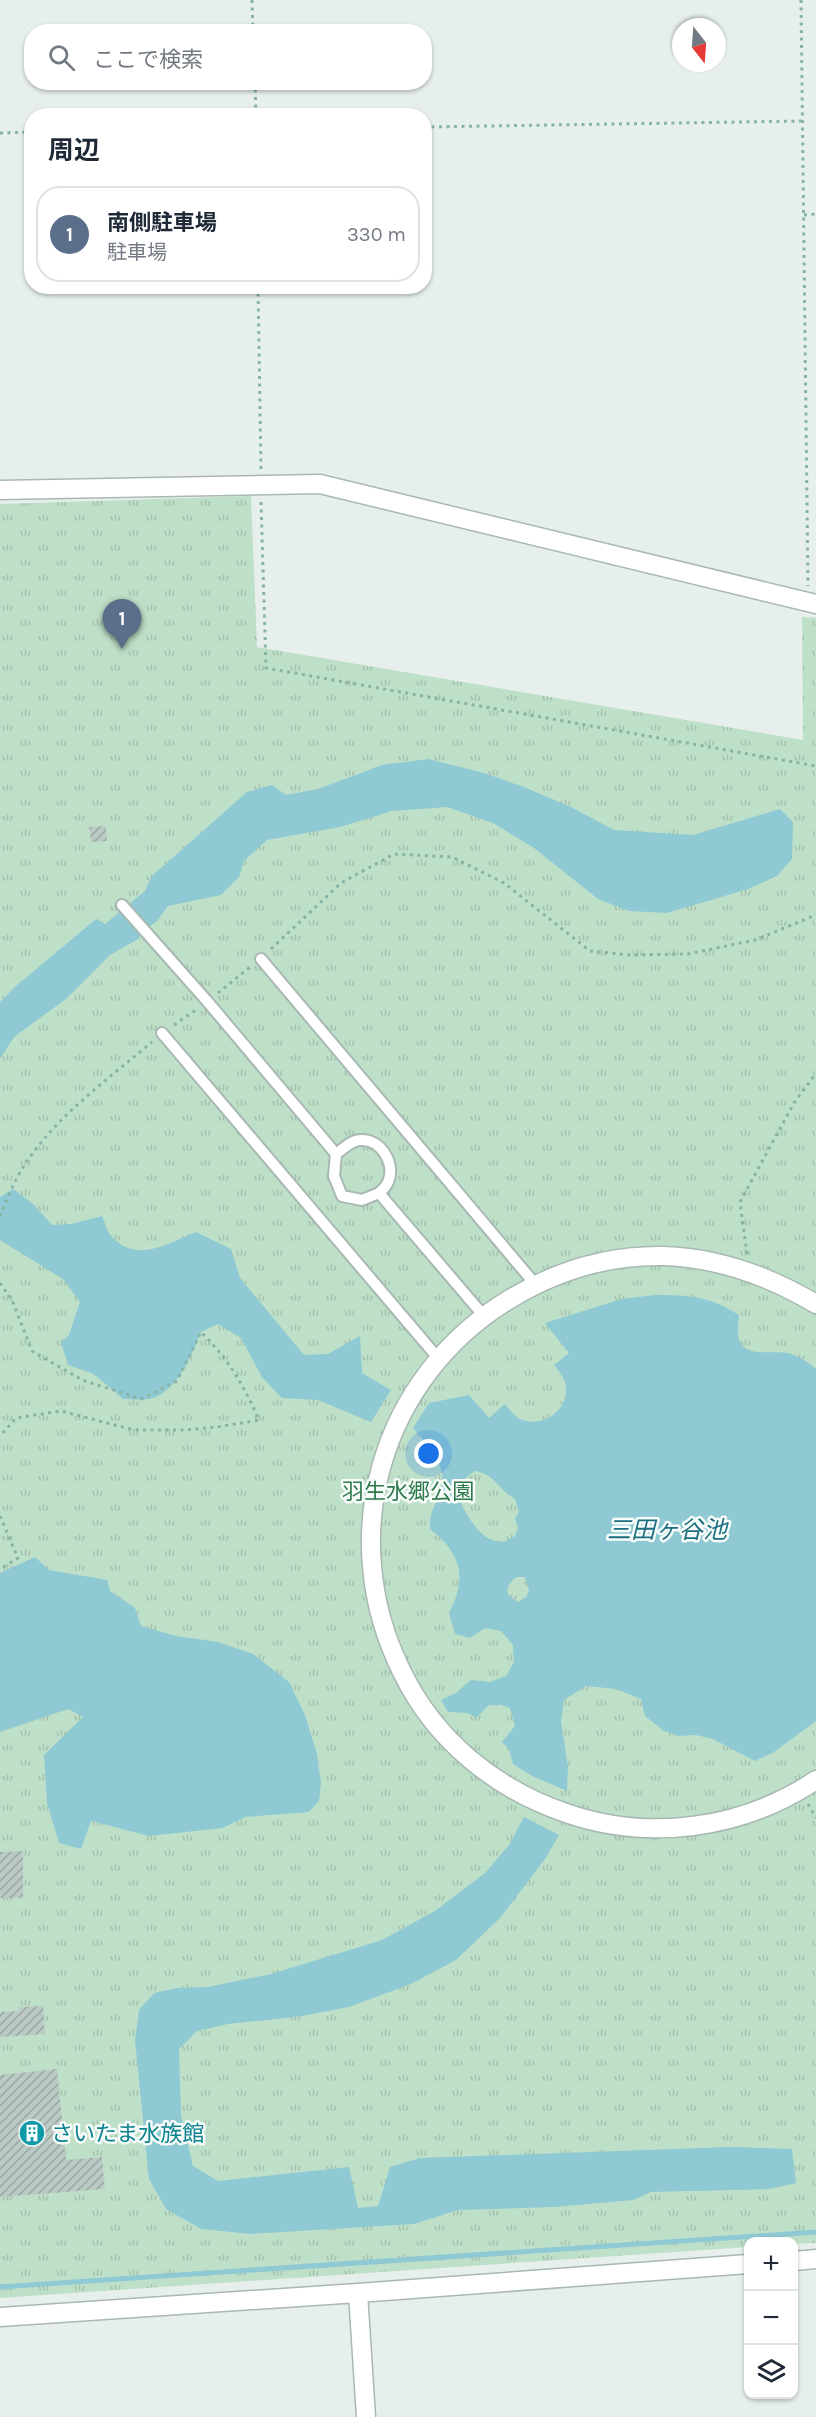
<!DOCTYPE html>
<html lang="ja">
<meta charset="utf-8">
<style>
body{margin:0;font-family:Karla,"Noto Sans JP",sans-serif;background:#f2f2f3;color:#1f2937}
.controls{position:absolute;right:18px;bottom:18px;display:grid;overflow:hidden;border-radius:12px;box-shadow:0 2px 4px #0004}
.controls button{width:54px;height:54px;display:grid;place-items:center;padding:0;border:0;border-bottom:2px solid #e0e1e3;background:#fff;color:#1f2937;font:30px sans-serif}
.compass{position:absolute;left:672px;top:18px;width:54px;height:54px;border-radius:50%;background:#fff;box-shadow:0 2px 4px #0004;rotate:163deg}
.you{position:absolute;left:429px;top:1454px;width:21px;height:21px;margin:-15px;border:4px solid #fff;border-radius:50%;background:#1a73e8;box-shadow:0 0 0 9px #1a73e833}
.badge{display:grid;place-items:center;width:39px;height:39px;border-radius:50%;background:#ea580c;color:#fff;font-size:20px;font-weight:700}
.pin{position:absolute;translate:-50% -50px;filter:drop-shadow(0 2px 3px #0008)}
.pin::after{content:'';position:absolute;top:32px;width:21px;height:18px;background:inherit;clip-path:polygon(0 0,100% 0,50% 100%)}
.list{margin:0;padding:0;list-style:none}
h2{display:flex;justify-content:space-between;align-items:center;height:78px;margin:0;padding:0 24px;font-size:26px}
h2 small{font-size:20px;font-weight:400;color:#747a83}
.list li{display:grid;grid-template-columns:39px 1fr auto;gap:18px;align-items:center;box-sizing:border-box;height:96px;margin:0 12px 12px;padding:0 12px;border:2px solid #e0e1e3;border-radius:24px}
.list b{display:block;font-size:22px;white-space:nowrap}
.list p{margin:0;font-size:20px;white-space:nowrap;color:#747a83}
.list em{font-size:20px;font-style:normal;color:#747a83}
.icon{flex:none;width:33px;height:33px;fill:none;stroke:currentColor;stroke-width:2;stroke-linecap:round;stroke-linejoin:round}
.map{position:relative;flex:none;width:816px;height:2417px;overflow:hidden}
.search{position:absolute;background:#fff;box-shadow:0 2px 4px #0004;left:24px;top:24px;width:408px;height:66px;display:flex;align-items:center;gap:15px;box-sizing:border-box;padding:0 21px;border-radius:24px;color:#747a83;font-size:22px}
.panel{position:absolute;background:#fff;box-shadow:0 2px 4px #0004;left:24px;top:108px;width:408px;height:186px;border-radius:24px}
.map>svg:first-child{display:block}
.park{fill:url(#park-tufts)}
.water{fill:#8ec9d4;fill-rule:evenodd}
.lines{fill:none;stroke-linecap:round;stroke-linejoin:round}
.stream{stroke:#8ec9d4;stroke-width:5}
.building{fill:url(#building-hatch)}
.lane-casing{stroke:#a8b8b2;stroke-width:14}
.street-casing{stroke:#a8b8b2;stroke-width:21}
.path{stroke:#86b3a5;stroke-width:3;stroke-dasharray:3 4.5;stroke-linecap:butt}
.lane{stroke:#fff;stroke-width:10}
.street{stroke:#fff;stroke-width:18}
.labels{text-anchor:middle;stroke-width:5;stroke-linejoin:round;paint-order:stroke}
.park-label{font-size:22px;fill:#2d7a4b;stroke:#f7fbf9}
.culture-label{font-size:22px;fill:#0d838f;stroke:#f7fbf9;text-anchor:start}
.water-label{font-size:24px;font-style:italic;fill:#1c6f80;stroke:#f7fbf9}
</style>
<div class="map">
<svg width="816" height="2417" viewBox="0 0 816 2417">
<defs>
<pattern id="park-tufts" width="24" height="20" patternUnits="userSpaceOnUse" patternTransform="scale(1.5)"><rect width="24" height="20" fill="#bfe0c8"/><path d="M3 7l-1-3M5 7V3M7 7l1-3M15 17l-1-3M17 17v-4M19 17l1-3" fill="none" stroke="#a4c1ad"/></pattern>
<pattern id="building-hatch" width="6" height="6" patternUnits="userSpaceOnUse" patternTransform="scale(1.5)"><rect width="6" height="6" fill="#bbcac4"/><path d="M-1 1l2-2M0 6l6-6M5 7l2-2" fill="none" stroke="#98a6a0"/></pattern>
</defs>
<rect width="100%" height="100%" fill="#e6efeb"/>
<path class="park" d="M 251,496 L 257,647 L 803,740 L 802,617 L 816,618 L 816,2243 L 794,2244 L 794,2242 L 748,2242 L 748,2247 L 0,2298 L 0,504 Z"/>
<g class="water">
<path d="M 428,759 L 484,773 L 524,787 L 571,807 L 614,830 L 693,835 L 780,809 L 793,822 L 792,859 L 777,876 L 748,889 L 667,913 L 629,911 L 598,899 L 534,848 L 493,823 L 447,807 L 392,811 L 340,827 L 267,840 L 244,861 L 239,877 L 221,895 L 168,906 L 157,921 L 144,930 L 138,939 L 110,955 L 66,999 L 14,1037 L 0,1059 L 0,1002 L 16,986 L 96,919 L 105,924 L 145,891 L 152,876 L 247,792 L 272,785 L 286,795 L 318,789 L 382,765 Z"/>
<path d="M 13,1189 L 32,1203 L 52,1225 L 71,1224 L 102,1216 C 105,1222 107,1232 112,1237 C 137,1264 169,1243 196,1232 L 231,1249 L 240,1278 L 304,1355 L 328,1354 L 360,1336 L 362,1373 L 391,1390 L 371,1422 L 318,1400 L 282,1398 L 262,1377 L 241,1338 L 218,1324 L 201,1332 C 191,1356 181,1384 156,1397 C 147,1401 132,1399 123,1399 L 94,1374 L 68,1365 L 61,1342 L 69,1335 L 80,1302 L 63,1279 L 0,1240 L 0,1197 Z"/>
<path d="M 655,1295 C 689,1295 709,1296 739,1315 C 738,1323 736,1337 741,1344 C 751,1357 773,1350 787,1353 C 799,1356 807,1361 816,1369 L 816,1721 L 774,1752 L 755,1761 L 713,1739 L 696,1735 L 679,1736 L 664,1731 L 645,1716 L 641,1699 L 616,1689 L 586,1686 L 564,1700 L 561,1721 L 568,1767 L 567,1791 L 532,1776 L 513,1764 L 509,1749 L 502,1742 L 515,1726 L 510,1708 L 501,1705 L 489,1705 L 476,1718 L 468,1713 L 448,1712 L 441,1700 L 456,1693 L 471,1680 L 490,1682 L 506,1676 L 514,1662 L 513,1645 L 501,1631 L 485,1628 L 470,1638 L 455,1634 L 449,1613 C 468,1577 461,1553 430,1529 C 430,1513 432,1512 438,1498 C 452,1469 431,1449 413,1428 L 429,1403 L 469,1395 L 489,1418 L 505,1404 C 509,1409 513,1415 518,1418 C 539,1429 566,1414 566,1390 C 567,1380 560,1373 554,1365 L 569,1353 L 545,1323 L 622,1299 ZM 475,1471 C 495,1474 499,1490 515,1499 L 519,1512 L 515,1519 L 518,1528 L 515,1536 L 504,1542 C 500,1541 494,1541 490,1539 C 478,1535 455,1501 459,1488 C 461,1480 468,1476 475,1471 ZM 516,1577 L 525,1577 L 529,1591 L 526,1597 L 518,1602 C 504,1594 504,1588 516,1577 Z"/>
<path d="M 35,1557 L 49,1570 L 107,1580 L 110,1591 L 135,1608 L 141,1626 L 176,1636 L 218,1642 L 253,1654 L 289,1682 L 305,1715 L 317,1754 L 321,1783 L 319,1801 L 309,1812 L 245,1817 L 223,1828 L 149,1836 L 91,1821 L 81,1849 L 59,1843 L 47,1803 L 44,1755 L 83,1717 L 68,1709 L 0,1732 L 0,1573 Z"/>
<path d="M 524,1817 L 559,1835 L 545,1859 L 500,1918 L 456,1960 L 411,1984 L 349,2007 L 296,2017 L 228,2024 L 197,2031 L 179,2049 L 181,2116 L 193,2166 L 218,2181 L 349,2167 L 358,2208 L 378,2206 L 390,2167 L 420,2158 L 730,2147 L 792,2149 L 796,2183 L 769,2189 L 651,2192 L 633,2200 L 554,2207 L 458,2210 L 414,2224 L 251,2234 L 201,2229 L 166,2209 L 149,2179 L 135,2040 L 139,2010 L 154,1993 L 177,1988 L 208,1987 L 271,1974 L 382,1940 L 435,1911 L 485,1873 L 509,1845 Z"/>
</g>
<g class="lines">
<path class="stream" d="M 0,2287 L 816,2232"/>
</g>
<g class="building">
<path d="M 106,826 L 107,841 L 91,842 L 89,827 Z"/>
<path d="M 23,1851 L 23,1898 L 0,1898 L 0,1852 Z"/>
<path d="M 43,2006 L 45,2034 L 0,2037 L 0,2012 L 19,2011 L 19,2007 Z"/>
<path d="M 57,2069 L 66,2160 L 102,2157 L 105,2189 L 0,2197 L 0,2075 Z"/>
</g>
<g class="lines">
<defs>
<g id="lane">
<path d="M 122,905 L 207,1001 L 336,1154"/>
<path d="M 261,959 L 535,1284"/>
<path d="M 162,1033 L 438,1358"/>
<path d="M 379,1193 L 362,1200 L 342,1196 L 334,1176 L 336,1154 C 343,1149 351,1140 361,1140 C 381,1139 396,1164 388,1182 C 386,1187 382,1190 379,1193 L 483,1315"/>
</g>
<g id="street">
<path d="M 0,490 L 320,484 L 816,604"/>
<path d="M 816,1304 C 769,1276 719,1258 664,1256 C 609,1255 556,1271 510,1299 C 381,1377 334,1536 402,1672 C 435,1740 495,1789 566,1813 C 649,1842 743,1829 816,1780"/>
<path d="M 794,2261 L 816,2259"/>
<path d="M 358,2293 L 366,2417"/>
<path d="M 0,2317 L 358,2293 L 748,2264"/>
</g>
</defs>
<use href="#lane" class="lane-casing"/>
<use href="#street" class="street-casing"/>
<g class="path">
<path d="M 252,0 L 253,32"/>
<path d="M 801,0 L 808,586"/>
<path d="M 255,82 L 256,116"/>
<path d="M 424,127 L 803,121"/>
<path d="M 0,133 L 32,132"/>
<path d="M 804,215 L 816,214"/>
<path d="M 258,286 L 261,469"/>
<path d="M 261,502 L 266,668 L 816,766"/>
<path d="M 271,949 L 341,883 L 394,854 L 452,857 L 504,883 L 590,951 L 629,955 L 688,954 L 755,940 L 816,915"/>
<path d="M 218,993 L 250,967"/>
<path d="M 174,1025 L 196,1010"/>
<path d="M 0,1216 C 7,1200 14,1181 24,1166 C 56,1116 107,1080 152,1042"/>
<path d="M 747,1254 L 740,1202 L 794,1103 L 816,1073"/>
<path d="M 0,1283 L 12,1300 L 32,1351 L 82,1380 L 141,1399 L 177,1381 L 201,1332 C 229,1360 243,1384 259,1420 L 217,1427 L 184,1430 L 134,1430 L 61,1411 L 16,1418 L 0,1436"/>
<path d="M 0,1516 L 18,1558 L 0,1569"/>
<path d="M 808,1804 L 816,1818"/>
</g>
<use href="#lane" class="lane"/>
<use href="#street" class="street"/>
</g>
<defs>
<symbol id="building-disc" viewBox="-11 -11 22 22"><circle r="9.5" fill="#0f9aa8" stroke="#f7fbf9"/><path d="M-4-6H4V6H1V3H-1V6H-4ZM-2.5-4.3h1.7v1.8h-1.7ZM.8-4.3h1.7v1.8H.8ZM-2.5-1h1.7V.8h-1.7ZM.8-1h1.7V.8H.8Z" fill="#fff"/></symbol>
</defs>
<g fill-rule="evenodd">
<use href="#building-disc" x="17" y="2118" width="30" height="30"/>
</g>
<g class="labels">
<g class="park-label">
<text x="408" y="1499">羽生水郷公園</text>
</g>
<g class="culture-label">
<text x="51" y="2141">さいたま水族館</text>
</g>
<g class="water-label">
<text x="667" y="1538">三田ヶ谷池</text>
</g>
</g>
</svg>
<div class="controls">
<button>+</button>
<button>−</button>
<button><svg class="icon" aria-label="layers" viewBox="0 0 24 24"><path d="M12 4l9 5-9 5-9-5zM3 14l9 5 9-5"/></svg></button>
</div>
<svg class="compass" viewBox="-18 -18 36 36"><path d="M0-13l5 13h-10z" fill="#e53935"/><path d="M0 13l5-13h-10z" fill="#747a83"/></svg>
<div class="you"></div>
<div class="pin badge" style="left:122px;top:649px;background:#5c6f8a">1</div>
<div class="search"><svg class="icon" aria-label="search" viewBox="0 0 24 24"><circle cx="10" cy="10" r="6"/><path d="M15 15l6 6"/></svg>ここで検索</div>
<section class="panel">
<h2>周辺<small></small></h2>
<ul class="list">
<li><span class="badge" style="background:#5c6f8a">1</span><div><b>南側駐車場</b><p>駐車場</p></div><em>330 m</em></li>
</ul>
</section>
</div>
